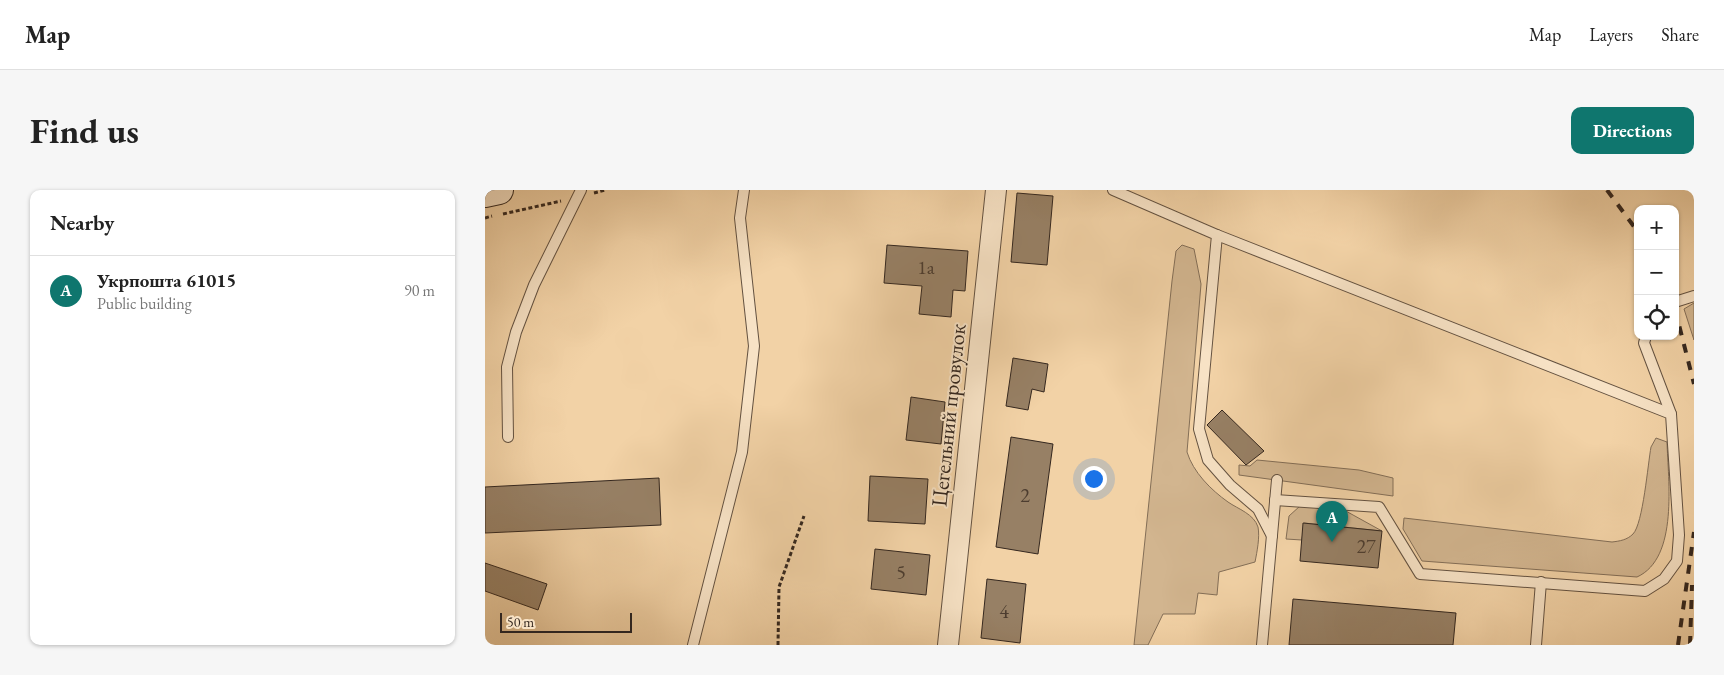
<!DOCTYPE html>
<meta charset="utf-8">
<style>
body{margin:0;font-family:"EB Garamond",serif;background:#f6f6f6;color:#222}
.controls{position:absolute;right:15px;top:15px;display:grid;overflow:hidden;border-radius:10px;box-shadow:0 1px 4px #0004}
.controls button{width:45px;height:45px;display:grid;place-items:center;padding:0;border:0;border-bottom:1px solid #e0e0e0;background:#fff;color:#222;font:25px sans-serif}
.scale{position:absolute;left:15px;bottom:12px;width:132px;box-sizing:border-box;padding-left:5px;border:2px solid #34271f;border-top:0;font-size:14px;line-height:18px;white-space:nowrap;color:#34271f;-webkit-text-stroke:4px #f7e2c5;paint-order:stroke}
.you{position:absolute;left:608px;top:288px;width:18px;height:18px;margin:-12px;border:4px solid #fff;border-radius:50%;background:#1a73e8;box-shadow:0 0 0 8px #1a73e833}
.badge{display:grid;place-items:center;width:32px;height:32px;border-radius:50%;background:#0f766e;color:#fff;font-size:16px;font-weight:700}
.pin{position:absolute;translate:-50% -41px;filter:drop-shadow(0 1px 2px #0008)}
.pin::after{content:'';position:absolute;top:26px;width:18px;height:15px;background:inherit;clip-path:polygon(0 0,100% 0,50% 100%)}
.list{margin:0;padding:0;list-style:none}
h2{display:flex;justify-content:space-between;align-items:center;height:65px;margin:0;padding:0 20px;font-size:21px}
h2 small{font-size:16px;font-weight:400;color:#767676}
.list li{display:grid;grid-template-columns:32px 1fr auto;gap:15px;align-items:center;box-sizing:border-box;height:70px;padding:0 20px;border-top:1px solid #e0e0e0}
.list b{display:block;font-size:19px;white-space:nowrap}
.list p{margin:0;font-size:16px;white-space:nowrap;color:#767676}
.list em{font-size:16px;font-style:normal;color:#767676}
.icon{flex:none;width:28px;height:28px;fill:none;stroke:currentColor;stroke-width:2;stroke-linecap:round;stroke-linejoin:round}
.map{position:relative;flex:none;width:1209px;height:455px;overflow:hidden;border-radius:10px}
header{display:flex;align-items:center;gap:30px;box-sizing:border-box;height:70px;padding:0 25px;background:#fff;border-bottom:1px solid #e0e0e0}
header strong{font-size:24px}
nav{display:flex;gap:28px;margin-inline-start:auto;font-size:18px}
.intro{display:flex;align-items:center;justify-content:space-between;box-sizing:border-box;height:120px;padding:0 30px}
h1{margin:0;font-size:35px}
.button{padding:12px 22px;border-radius:10px;background:#0f766e;color:#fff;font-size:18px;font-weight:700}
main{display:flex;gap:30px;padding:0 30px}
aside{flex:1;background:#fff;border-radius:10px;box-shadow:0 1px 4px #0004}
.map>svg:first-child{display:block}
.green{fill:#d2b58f;stroke:#836e57}
.building{fill:#978065;stroke:#34271f}
.lines{fill:none;stroke-linecap:round;stroke-linejoin:round}
.lane-casing{stroke:#645241;stroke-width:12}
.street-casing{stroke:#645241;stroke-width:22}
.secondary-casing{stroke:#34271f;stroke-width:30}
.path{stroke:#34271f;stroke-width:3;stroke-dasharray:4 2.5;stroke-linecap:butt}
.lane{stroke:#f7e2c5;stroke-width:10}
.street{stroke:#f7e2c5;stroke-width:20}
.secondary{stroke:#f7e2c5;stroke-width:28}
.rail{stroke:#34271f;stroke-width:4;stroke-dasharray:9 9;stroke-linecap:butt}
.labels{text-anchor:middle;stroke-width:4;stroke-linejoin:round;paint-order:stroke}
.number-label{font-size:20px;fill:#4d3d30}
.street-label{font-size:22px;fill:#34271f;stroke:#f7e2c5}
</style>
<header>
<strong>Map</strong>
<nav><a>Map</a><a>Layers</a><a>Share</a></nav>
</header>
<div class="intro"><h1>Find us</h1><a class="button">Directions</a></div>
<main>
<aside>
<h2>Nearby<small></small></h2>
<ul class="list">
<li><span class="badge">A</span><div><b>Укрпошта 61015</b><p>Public building</p></div><em>90 m</em></li>
</ul>
</aside>
<div class="map">
<svg width="1209" height="455" viewBox="0 0 1209 455">
<rect width="100%" height="100%" fill="#f2d2a6"/>
<filter id="stains"><feTurbulence type="fractalNoise" baseFrequency=".004" numOctaves="4"/><feColorMatrix values="0 0 0 0 .2 0 0 0 0 .09 0 0 0 0 .02 0 0 0 .5 -.17"/></filter>
<radialGradient id="worn" r=".72"><stop offset=".6" stop-color="#630" stop-opacity="0"/><stop offset="1" stop-color="#630" stop-opacity=".3"/></radialGradient>
<g class="green">
<path d="M 697,55 L 709,59 L 716,94 L 702,262 C 708,282 726,300 743,312 C 753,319 769,324 773,337 C 775,347 772,362 770,372 L 734,382 L 732,405 L 713,403 L 710,424 L 678,424 L 663,455 L 649,455 L 687,91 L 691,61 Z"/>
<path d="M 1209,113 L 1209,150 L 1199,119 Z"/>
<path d="M 1171,248 L 1182,252 C 1183,290 1194,368 1152,387 L 937,371 L 918,339 L 919,328 L 1127,352 C 1135,351 1142,350 1148,344 C 1158,334 1163,273 1166,257 Z"/>
<path d="M 772,270 L 874,280 L 908,288 L 908,306 L 754,285 L 754,275 L 765,276 Z"/>
<path d="M 815,316 L 859,320 L 897,341 L 819,333 L 817,350 L 801,349 L 804,326 Z"/>
</g>
<g class="building">
<path d="M 532,3 L 568,6 L 562,75 L 526,72 Z"/>
<path d="M 402,55 L 483,61 L 480,101 L 468,100 L 466,127 L 434,124 L 437,96 L 399,93 Z"/>
<path d="M 528,168 L 563,174 L 559,202 L 547,199 L 543,220 L 521,216 Z"/>
<path d="M 426,207 L 460,212 L 456,254 L 421,250 Z"/>
<path d="M 737,220 L 779,261 L 761,275 L 722,235 Z"/>
<path d="M 526,247 L 568,254 L 553,364 L 511,357 Z"/>
<path d="M 385,286 L 443,289 L 440,334 L 383,331 Z"/>
<path d="M 174,288 L 176,335 L 0,343 L 0,297 Z"/>
<path d="M 818,333 L 897,341 L 893,378 L 815,371 Z"/>
<path d="M 390,359 L 445,365 L 441,405 L 386,399 Z"/>
<path d="M 0,373 L 62,394 L 53,420 L 0,401 Z"/>
<path d="M 502,389 L 541,394 L 535,453 L 496,448 Z"/>
<path d="M 808,409 L 971,423 L 968,455 L 804,455 Z"/>
</g>
<g class="lines">
<defs>
<g id="lane">
<path d="M 628,0 L 732,45 L 714,239 L 723,270 L 745,295 L 773,319 L 787,346"/>
<path d="M 732,45 L 1186,224 L 1194,345 L 1192,371 L 1179,389 L 1160,401 L 935,384 L 894,317 L 790,310"/>
<path d="M 1190,112 L 1209,106"/>
<path d="M 1161,146 L 1159,153 L 1186,224"/>
<path d="M 23,247 L 22,177 L 31,142 L 49,95 L 96,0"/>
<path d="M 208,455 L 257,262 L 269,156 L 255,28 L 259,0"/>
<path d="M 777,455 L 792,290"/>
<path d="M 1051,455 L 1056,392"/>
</g>
<path id="street" d="M 463,455 L 511,0"/>
<path id="secondary" d="M 0,3 L 14,0"/>
</defs>
<use href="#lane" class="lane-casing"/>
<use href="#street" class="street-casing"/>
<use href="#secondary" class="secondary-casing"/>
<g class="path">
<path d="M 109,3 L 120,0"/>
<path d="M 18,24 L 76,11"/>
<path d="M 0,28 L 7,26"/>
<path d="M 293,455 L 294,397 L 319,326"/>
</g>
<use href="#lane" class="lane"/>
<use href="#street" class="street"/>
<use href="#secondary" class="secondary"/>
<g class="rail">
<path d="M 1122,0 L 1153,42"/>
<path d="M 1190,119 L 1209,194"/>
<path d="M 1193,455 L 1209,342"/>
<path d="M 1205,455 L 1207,395"/>
</g>
</g>
<g class="labels">
<g class="number-label">
<text x="441" y="84">1а</text>
<text x="540" y="312">2</text>
<text x="881" y="363">27</text>
<text x="416" y="389">5</text>
<text x="519" y="428">4</text>
</g>
<g class="street-label">
<text transform="translate(463 225) rotate(-84)" y="8">Цегельний провулок</text>
</g>
</g>
<rect width="100%" height="100%" filter="url(#stains)"/>
<rect width="100%" height="100%" fill="url(#worn)"/>
</svg>
<div class="controls">
<button>+</button>
<button>−</button>
<button><svg class="icon" aria-label="locate" viewBox="0 0 24 24"><circle cx="12" cy="12" r="6"/><path d="M12 2v4M12 18v4M2 12h4M18 12h4"/></svg></button>
</div>
<div class="scale">50 m</div>
<div class="you"></div>
<div class="pin badge" style="left:847px;top:352px">A</div>
</div>
</main>
